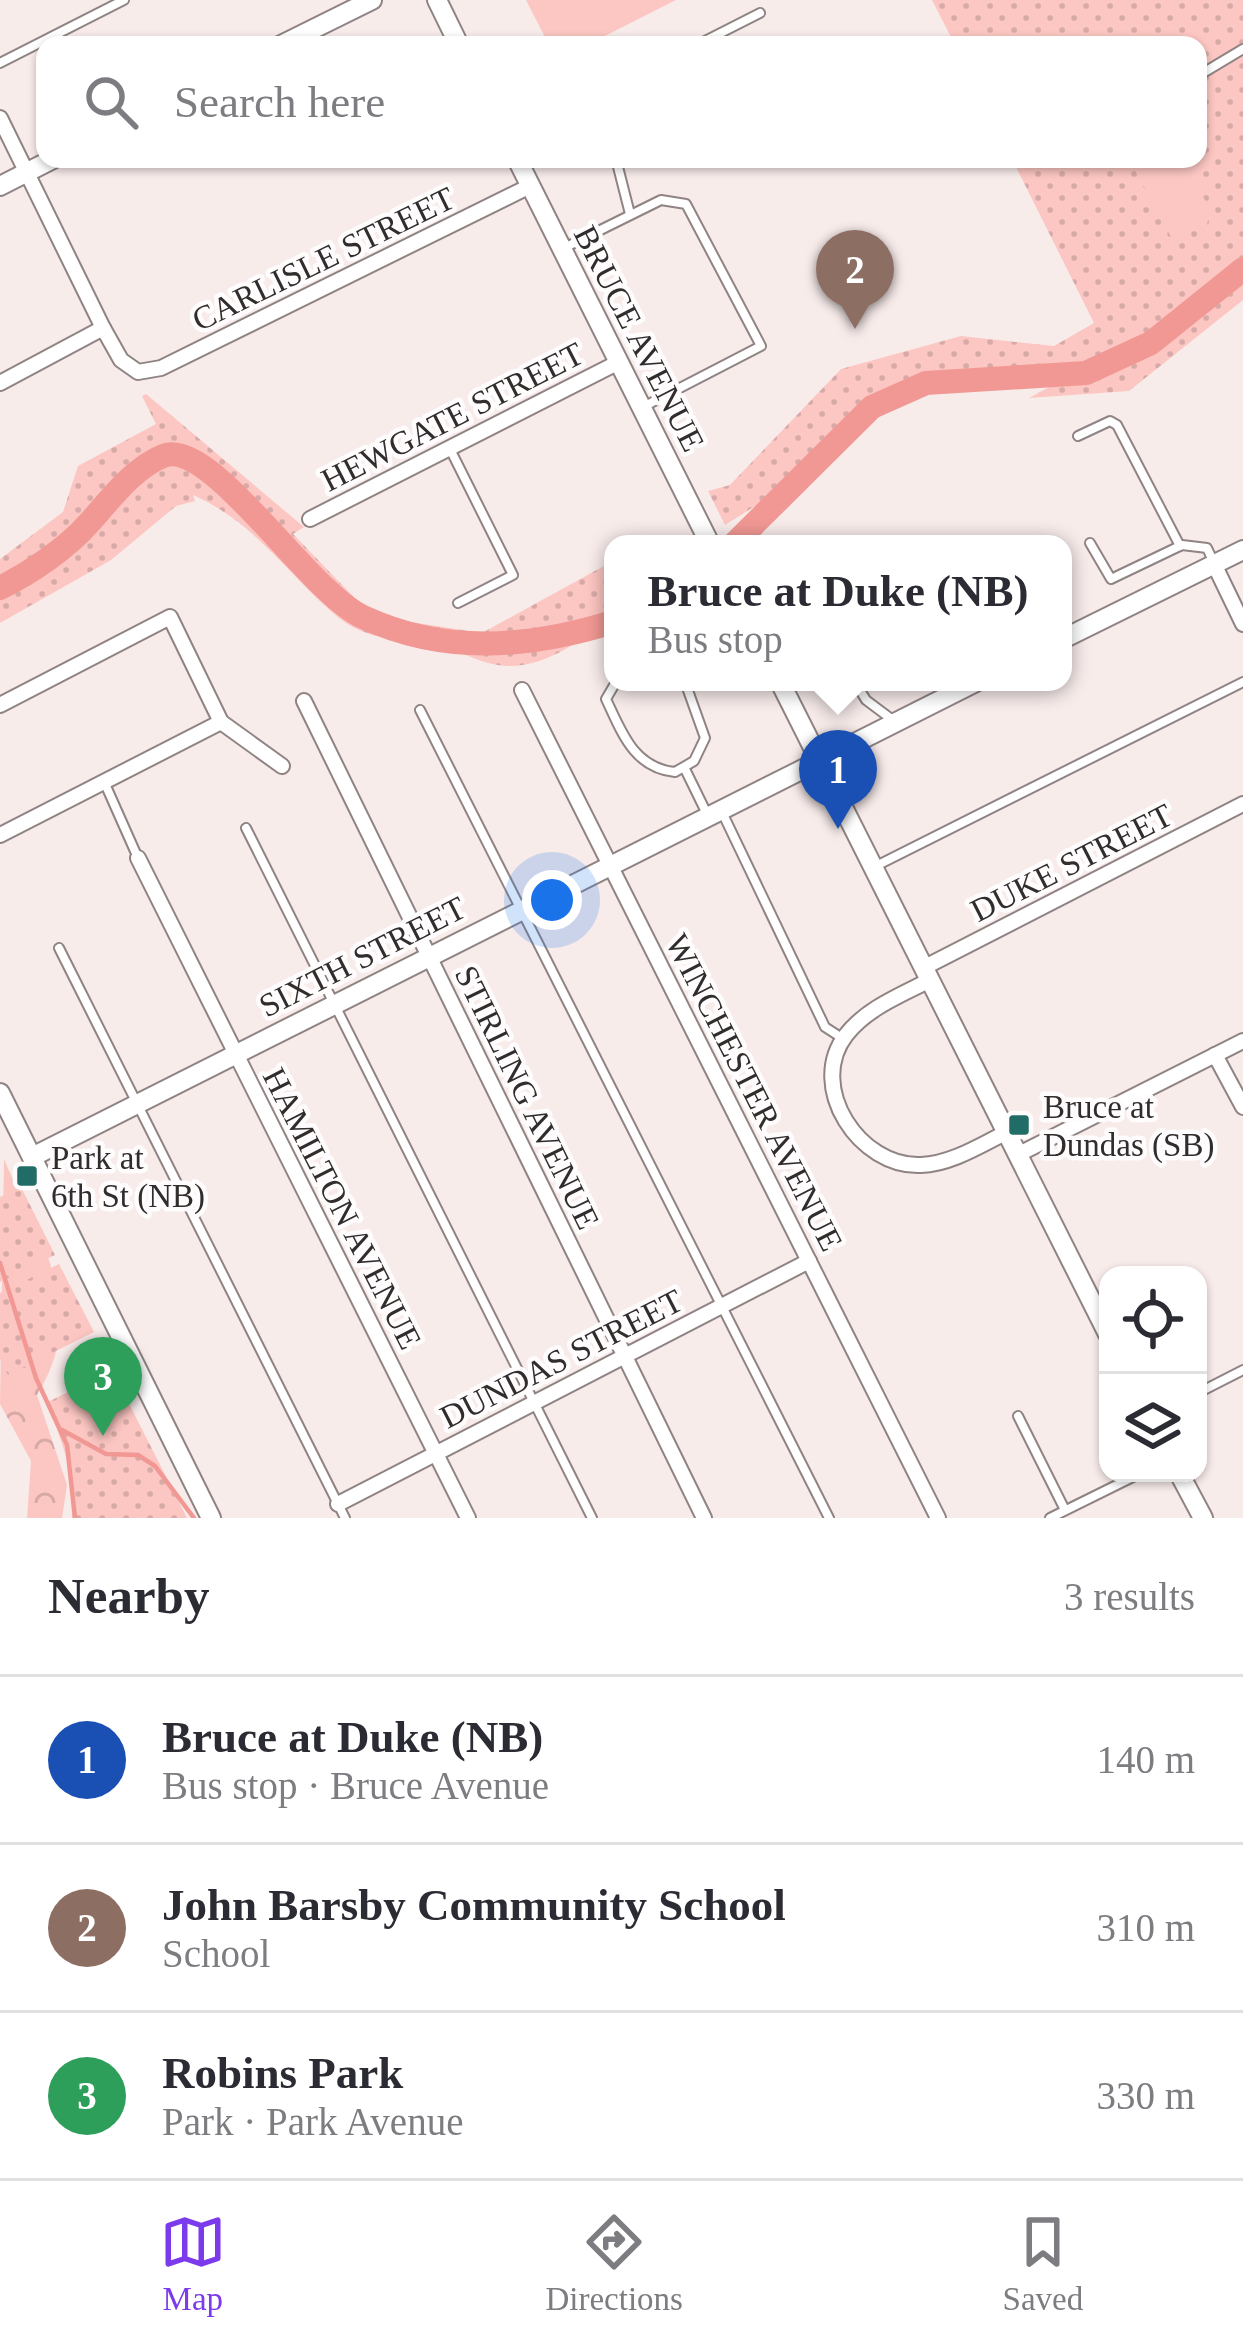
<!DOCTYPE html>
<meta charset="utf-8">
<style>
body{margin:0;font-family:"Times New Roman",serif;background:#f7f7f7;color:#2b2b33}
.controls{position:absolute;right:36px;bottom:36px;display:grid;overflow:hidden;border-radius:24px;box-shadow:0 3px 9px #0004}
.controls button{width:108px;height:108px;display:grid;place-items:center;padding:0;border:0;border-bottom:3px solid #e1e1e2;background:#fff;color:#2b2b33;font:60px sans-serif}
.you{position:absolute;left:552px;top:900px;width:42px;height:42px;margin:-30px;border:9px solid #fff;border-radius:50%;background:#1a73e8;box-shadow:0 0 0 18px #1a73e833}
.badge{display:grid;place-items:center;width:78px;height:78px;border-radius:50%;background:#7c3aed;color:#fff;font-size:39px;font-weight:700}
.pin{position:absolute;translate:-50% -99px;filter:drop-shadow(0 3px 6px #0008)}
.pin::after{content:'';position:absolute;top:63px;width:42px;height:36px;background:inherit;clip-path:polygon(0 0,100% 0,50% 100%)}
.popup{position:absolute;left:604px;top:535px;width:468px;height:156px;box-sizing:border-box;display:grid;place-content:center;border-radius:24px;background:#fff;filter:drop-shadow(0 3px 9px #0005);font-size:39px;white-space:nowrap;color:#7c7c81}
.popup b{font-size:45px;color:#2b2b33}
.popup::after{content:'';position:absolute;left:50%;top:100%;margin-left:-24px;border:24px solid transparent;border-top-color:#fff}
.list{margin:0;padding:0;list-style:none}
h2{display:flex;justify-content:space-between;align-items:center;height:156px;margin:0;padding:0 48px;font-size:51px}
h2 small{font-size:39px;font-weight:400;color:#7c7c81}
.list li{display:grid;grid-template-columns:78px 1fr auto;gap:36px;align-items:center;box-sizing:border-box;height:168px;padding:0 48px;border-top:3px solid #e1e1e2}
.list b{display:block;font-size:45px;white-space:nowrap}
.list p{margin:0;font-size:39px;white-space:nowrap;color:#7c7c81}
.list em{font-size:39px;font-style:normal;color:#7c7c81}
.icon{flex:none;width:66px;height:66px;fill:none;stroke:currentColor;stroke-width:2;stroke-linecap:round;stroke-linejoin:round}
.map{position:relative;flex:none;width:1243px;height:1518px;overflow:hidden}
.search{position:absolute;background:#fff;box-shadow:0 3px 9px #0004;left:36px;right:36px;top:36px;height:132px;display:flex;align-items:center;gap:30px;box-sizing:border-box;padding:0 42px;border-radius:24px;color:#7c7c81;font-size:45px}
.sheet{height:660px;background:#fff}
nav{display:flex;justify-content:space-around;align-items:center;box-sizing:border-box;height:168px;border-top:3px solid #e1e1e2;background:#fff;font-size:33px;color:#7c7c81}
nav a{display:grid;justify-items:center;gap:6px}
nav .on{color:#7c3aed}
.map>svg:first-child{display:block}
.forest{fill:url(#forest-crowns)}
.park{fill:url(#park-dots)}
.pitch{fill:#fcc6c2}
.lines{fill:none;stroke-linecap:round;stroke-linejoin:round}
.stream{stroke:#f19894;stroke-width:4.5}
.river{stroke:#f19894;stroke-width:24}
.lane-casing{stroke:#8f8483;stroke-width:12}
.street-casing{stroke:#8f8483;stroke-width:18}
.secondary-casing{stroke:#8f8483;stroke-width:22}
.lane{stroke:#fff;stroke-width:8}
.street{stroke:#fff;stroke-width:14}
.secondary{stroke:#fff;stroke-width:18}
.poi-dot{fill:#216c67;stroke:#fefcfc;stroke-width:4.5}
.labels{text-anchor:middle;stroke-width:9;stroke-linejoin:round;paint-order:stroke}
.street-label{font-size:33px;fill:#322d2d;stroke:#fefcfc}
.poi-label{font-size:33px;fill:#322d2d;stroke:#fefcfc;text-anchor:start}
</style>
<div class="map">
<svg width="1243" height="1518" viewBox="0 0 1243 1518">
<defs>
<pattern id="forest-crowns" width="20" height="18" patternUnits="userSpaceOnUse" patternTransform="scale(3)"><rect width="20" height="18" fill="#fcc6c2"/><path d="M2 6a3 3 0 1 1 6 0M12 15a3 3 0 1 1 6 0" fill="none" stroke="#d8aaa7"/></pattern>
<pattern id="park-dots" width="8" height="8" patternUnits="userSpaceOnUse" patternTransform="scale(3)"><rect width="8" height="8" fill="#fcc6c2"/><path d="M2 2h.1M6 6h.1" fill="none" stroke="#d8aaa7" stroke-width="1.8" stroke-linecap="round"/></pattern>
</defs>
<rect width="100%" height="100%" fill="#f8eceb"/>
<path class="forest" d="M 4,1159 C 39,1242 91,1308 37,1395 L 67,1485 L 62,1518 L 27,1518 L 31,1461 L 0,1404 Z"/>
<g class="park">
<path d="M 932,0 L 1243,0 L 1243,300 L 1129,391 L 1029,398 L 1053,385 L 927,385 L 857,409 L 825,437 L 792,483 L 725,525 L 708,491 L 730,485 L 841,369 L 961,336 L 1054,346 L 1094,323 L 1012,159 L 1198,159 L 1198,45 L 955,45 Z"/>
<path d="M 146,394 L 304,527 L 293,534 L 372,616 L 482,633 L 613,561 L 613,614 C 585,640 539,672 498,665 C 477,662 457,649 436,645 C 396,637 367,643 333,613 C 285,571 254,522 193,495 L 195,501 L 176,506 L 111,560 L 0,623 L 0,559 L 63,512 L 78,466 L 156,424 L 142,396 Z"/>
<path d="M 21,1187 L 55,1255 L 0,1282 L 0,1197 Z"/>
<path d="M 59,1264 L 94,1332 L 8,1375 L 0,1359 L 0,1293 Z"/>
<path d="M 112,1370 L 187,1518 L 72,1518 L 71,1471 L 48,1402 Z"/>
</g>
<g class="pitch">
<path d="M 526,0 L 676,0 L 587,45 L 549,45 Z"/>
<path d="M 1129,159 L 1184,159 L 1210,210 L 1207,225 L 1172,239 Z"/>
</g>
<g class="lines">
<g class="stream">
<path d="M 0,1263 L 36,1378 L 67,1445 L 75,1518"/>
<path d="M 62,1430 L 106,1454 L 138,1455 L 155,1466 L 194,1518"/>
</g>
<g class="river">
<path d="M 734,544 L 872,407 L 926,383 L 1086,373 L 1151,343 L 1243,269"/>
<path d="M 0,588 C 30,573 66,549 89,523 C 110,500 132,469 163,456 C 210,436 309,593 363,617 C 445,655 529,648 613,622"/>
</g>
<defs>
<g id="lane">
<path d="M 697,45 L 760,13"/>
<path d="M 0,63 L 124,0"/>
<path d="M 1198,76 L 1243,49"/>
<path d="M 616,159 L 630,214"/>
<path d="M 562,249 L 661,200 L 686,204 L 761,346 L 643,407"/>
<path d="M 1078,436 L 1110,421 L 1117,425 L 1180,546"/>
<path d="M 450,449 L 513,575 L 458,603"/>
<path d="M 1090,543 L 1111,579 L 1182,545 L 1207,548 L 1214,563"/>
<path d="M 616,682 L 606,699 C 622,733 634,768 675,772 L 694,761 L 705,738 L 685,682"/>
<path d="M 855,682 L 866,700 L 894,721"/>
<path d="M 420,710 L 829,1518"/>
<path d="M 685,769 L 707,814"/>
<path d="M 106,786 L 138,858"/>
<path d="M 721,810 L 825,1027 L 842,1038"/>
<path d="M 246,828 L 592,1518"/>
<path d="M 874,867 L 1243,682"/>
<path d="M 59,948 L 345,1518"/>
<path d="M 1198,1393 L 1243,1370"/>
<path d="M 1018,1416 L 1065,1510"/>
<path d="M 1050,1518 L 1141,1473"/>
</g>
<g id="street">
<path d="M 0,118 L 103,328 L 121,360 L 138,372 L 161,368 L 530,186"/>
<path d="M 0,383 L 103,328"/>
<path d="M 310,519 L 619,362"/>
<path d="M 1214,564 L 1243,624"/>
<path d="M 522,690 L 938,1518"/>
<path d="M 304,701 L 704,1518"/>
<path d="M 0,705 L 170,617 L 221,722 L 282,766"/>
<path d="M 0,835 L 221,722"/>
<path d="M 138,858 L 468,1518"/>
<path d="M 923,968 L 1243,804"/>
<path d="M 930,980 C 901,995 867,1008 846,1035 C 806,1087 860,1168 921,1165 C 951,1164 981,1145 1007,1132"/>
<path d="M 1215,1055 L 1243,1107"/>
<path d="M 1017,1155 L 1243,1041"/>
<path d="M 338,1504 L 809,1261"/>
</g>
<g id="secondary">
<path d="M 437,0 L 459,45"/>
<path d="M 281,45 L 372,0"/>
<path d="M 517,159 L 710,544"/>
<path d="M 0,186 L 53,159"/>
<path d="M 1063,639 L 1243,550"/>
<path d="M 780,682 L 1108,1334"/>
<path d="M 0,1093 L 211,1518"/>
<path d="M 32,1157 L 976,682"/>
<path d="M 1179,1473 L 1203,1518"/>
</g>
</defs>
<use href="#lane" class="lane-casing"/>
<use href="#street" class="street-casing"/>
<use href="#secondary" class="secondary-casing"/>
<use href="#lane" class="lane"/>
<use href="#street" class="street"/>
<use href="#secondary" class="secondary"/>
</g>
<g class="poi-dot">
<rect x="1007" y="1113" width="24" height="24" rx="6"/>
<rect x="15" y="1164" width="24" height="24" rx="6"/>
</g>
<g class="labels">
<g class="street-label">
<text transform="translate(323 258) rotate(-26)" y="12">CARLISLE STREET</text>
<text transform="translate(640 338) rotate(63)" y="12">BRUCE AVENUE</text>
<text transform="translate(452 416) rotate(-27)" y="12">HEWGATE STREET</text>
<text transform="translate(1071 862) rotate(-27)" y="12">DUKE STREET</text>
<text transform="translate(362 956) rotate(-27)" y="12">SIXTH STREET</text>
<text transform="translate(755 1092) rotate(63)" y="12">WINCHESTER AVENUE</text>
<text transform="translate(528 1097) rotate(64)" y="12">STIRLING AVENUE</text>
<text transform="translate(343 1208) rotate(63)" y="12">HAMILTON AVENUE</text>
<text transform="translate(561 1358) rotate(-27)" y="12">DUNDAS STREET</text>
</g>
<g class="poi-label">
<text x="1043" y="1118">Bruce at<tspan x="1043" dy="38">Dundas (SB)</tspan></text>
<text x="51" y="1169">Park at<tspan x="51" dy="38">6th St (NB)</tspan></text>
</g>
</g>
</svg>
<div class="controls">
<button><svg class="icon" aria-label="locate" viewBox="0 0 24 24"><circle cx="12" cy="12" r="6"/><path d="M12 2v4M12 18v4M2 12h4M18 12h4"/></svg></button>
<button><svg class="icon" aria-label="layers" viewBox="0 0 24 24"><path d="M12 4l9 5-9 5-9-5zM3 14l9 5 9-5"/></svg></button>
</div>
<div class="you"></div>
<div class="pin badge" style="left:838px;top:829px;background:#1a4fb4">1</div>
<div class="popup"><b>Bruce at Duke (NB)</b>Bus stop</div>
<div class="pin badge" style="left:855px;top:329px;background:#8d6e63">2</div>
<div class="pin badge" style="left:103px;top:1436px;background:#2e9e5b">3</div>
<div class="search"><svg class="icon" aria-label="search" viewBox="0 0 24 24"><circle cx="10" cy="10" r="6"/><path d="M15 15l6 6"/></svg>Search here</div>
</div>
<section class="sheet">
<h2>Nearby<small>3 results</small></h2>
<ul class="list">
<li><span class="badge" style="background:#1a4fb4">1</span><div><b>Bruce at Duke (NB)</b><p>Bus stop · Bruce Avenue</p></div><em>140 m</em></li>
<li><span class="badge" style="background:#8d6e63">2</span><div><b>John Barsby Community School</b><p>School</p></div><em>310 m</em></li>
<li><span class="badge" style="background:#2e9e5b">3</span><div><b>Robins Park</b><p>Park · Park Avenue</p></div><em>330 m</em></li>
</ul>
</section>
<nav>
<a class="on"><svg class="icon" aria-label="map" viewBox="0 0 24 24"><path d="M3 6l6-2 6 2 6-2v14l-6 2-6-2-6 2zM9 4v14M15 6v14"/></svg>Map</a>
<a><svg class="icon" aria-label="directions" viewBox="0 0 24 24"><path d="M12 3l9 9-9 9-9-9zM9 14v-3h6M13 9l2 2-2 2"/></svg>Directions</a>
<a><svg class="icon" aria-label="saved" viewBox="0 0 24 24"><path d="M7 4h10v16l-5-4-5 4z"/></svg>Saved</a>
</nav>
